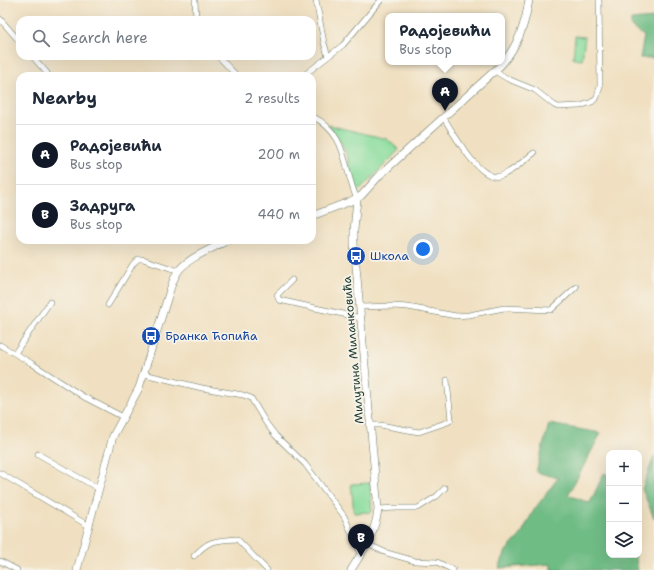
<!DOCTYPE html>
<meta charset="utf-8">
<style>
body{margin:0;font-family:"Shantell Sans",sans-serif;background:#f2f2f3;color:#1f2937}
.controls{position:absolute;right:12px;bottom:12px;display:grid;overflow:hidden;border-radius:8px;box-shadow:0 4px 16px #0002}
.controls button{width:36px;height:36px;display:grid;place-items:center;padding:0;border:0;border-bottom:1px solid #e0e1e3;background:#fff;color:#1f2937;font:20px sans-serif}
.you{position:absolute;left:423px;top:249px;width:14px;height:14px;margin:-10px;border:3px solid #fff;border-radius:50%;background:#1a73e8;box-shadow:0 0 0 6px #1a73e833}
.badge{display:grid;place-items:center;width:26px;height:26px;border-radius:50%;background:#111827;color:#fff;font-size:13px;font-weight:700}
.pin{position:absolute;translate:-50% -33px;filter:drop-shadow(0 1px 2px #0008)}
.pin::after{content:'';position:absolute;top:21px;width:14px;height:12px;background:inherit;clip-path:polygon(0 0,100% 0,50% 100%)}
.popup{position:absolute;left:385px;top:13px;width:120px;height:52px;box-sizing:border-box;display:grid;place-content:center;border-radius:8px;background:#fff;filter:drop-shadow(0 1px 3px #0005);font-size:13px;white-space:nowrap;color:#747a83}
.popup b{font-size:15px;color:#1f2937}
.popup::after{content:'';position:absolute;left:50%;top:100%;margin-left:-8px;border:8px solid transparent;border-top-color:#fff}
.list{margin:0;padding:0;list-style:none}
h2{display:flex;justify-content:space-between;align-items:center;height:52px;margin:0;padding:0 16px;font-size:17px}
h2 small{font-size:13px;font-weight:400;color:#747a83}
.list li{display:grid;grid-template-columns:26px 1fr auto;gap:12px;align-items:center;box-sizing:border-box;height:60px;padding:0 16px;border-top:1px solid #e0e1e3}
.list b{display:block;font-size:15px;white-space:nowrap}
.list p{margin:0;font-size:13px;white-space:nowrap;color:#747a83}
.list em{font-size:13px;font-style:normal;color:#747a83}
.icon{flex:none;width:22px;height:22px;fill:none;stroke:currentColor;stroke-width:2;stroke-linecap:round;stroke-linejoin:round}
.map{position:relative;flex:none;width:654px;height:570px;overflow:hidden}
.search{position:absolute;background:#fff;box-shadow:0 4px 16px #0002;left:16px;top:16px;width:300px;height:44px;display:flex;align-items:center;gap:10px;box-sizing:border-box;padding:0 14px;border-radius:12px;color:#747a83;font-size:15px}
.panel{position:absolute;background:#fff;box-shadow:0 4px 16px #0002;left:16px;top:72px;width:300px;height:172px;border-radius:12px}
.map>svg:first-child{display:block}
.green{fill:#8add9e;stroke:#548d69}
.forest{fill:#6fbc85;stroke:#477c5c}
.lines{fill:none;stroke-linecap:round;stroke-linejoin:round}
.street-casing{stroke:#687665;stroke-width:6}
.secondary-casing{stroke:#687665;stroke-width:8}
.street{stroke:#fff;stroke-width:5}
.secondary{stroke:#fff;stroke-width:7}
.labels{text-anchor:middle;stroke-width:3.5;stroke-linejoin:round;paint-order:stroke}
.transit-label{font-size:12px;fill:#164399;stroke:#f7f3e8;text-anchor:start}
.street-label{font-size:12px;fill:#1f3d34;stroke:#f7f3e8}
</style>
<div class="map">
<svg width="654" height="570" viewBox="0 0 654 570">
<rect width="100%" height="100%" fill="#f7f3e8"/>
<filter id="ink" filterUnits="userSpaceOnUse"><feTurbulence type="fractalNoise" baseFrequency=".025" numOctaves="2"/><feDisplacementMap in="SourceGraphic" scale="8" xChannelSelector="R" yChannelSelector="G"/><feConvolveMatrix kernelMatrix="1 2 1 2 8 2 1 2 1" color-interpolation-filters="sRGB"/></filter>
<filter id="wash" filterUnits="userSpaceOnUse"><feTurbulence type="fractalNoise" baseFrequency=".012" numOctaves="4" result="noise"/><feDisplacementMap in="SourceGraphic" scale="16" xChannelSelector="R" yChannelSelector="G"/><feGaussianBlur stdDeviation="0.9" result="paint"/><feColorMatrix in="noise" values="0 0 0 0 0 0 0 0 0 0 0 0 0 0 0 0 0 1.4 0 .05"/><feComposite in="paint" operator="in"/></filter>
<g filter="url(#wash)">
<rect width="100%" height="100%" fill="#f0e0c1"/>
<g class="green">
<path d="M 575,36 L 585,37 L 582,60 L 573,59 Z"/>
<path d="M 328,125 L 387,139 L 399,150 L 357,193 L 351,177 L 348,158 L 341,142 Z"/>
<path d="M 370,483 L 372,512 L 354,513 L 351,484 Z"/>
</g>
<g class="forest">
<path d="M 654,18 L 654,58 L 640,58 L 644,36 L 631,27 L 631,20 Z"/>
<path d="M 549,424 L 601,433 L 568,495 L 590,503 L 604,473 L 609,475 L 609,555 L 635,555 L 638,570 L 551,570 L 551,564 L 499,568 L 506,551 L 520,536 L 534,510 L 558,478 L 536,472 Z"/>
<path d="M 654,456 L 654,518 L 642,489 Z"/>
</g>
</g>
<g filter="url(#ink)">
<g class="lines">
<defs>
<g id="street">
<path d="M 195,0 L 196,20"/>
<path d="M 316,0 L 324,43 L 328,56"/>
<path d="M 0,19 L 20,42"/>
<path d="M 32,56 L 47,73 L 48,76"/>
<path d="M 218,56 L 237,76"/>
<path d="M 495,71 L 508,79 L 535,90 L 554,105 L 558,107 L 580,106 L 592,102 L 597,97 L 600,86 L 599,0"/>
<path d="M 303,76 L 343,45 L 381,0"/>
<path d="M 312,116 C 349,135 342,166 357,199"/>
<path d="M 444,118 C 453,133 480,182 500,176 C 513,172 523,161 534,153"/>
<path d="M 292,280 L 277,295 L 279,300 L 361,318"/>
<path d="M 108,305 L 133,264 L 138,259 L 143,259 L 179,271"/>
<path d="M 360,307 L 393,306 L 408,307 L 456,316 L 469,315 L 504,308 L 551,310 L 576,287"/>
<path d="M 0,345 L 31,363 L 84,397 L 123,417"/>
<path d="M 15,353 L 50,302"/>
<path d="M 144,374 L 202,388 L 243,395 L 251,398 L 266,423 L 276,436 L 305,464 L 344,516 L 361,554"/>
<path d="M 371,425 L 380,425 L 419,432 L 448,422 L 451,420 L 447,380"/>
<path d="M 38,454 L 99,489"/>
<path d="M 0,473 L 89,526"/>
<path d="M 378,509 L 397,508 L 418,508 L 437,496 L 445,488"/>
<path d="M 367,544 L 387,553 L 415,561 L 437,562 L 453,570"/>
<path d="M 194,556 C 210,539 215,541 237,539 L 267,570"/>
<path d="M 0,561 L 17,570"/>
</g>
<g id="secondary">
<path d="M 312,216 L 351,201 L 361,196 L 380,175 L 501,65 C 518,46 525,25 529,0"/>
<path d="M 77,570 L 113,436 L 139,388 L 170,290 C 172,283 175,276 179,270 C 191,256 212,249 228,240"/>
<path d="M 351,570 C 363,551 376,532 378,509 L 354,244 L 354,230 L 357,199"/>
</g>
</defs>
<use href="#street" class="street-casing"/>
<use href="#secondary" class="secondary-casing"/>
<use href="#street" class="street"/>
<use href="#secondary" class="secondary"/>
</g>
</g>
<defs>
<symbol id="bus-disc" viewBox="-11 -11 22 22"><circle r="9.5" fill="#1a4fb4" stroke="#f7f3e8"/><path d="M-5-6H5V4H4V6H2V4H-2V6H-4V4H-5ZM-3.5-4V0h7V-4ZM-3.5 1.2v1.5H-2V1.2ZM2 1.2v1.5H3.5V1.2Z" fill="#fff"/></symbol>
</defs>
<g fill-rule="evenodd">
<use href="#bus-disc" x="345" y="245" width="22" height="22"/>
<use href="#bus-disc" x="140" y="325" width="22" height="22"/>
</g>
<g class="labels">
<g class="transit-label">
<text x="370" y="260">Школа</text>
<text x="165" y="340">Бранка Ћопића</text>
</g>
<g class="street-label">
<text transform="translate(353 350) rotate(-95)" y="4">Милутина Миланковића</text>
</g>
</g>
</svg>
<div class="controls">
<button>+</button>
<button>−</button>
<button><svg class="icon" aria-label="layers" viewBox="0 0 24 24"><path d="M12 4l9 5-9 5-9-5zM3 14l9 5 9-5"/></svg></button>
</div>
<div class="you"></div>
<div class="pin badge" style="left:445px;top:111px">A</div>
<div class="popup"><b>Радојевићи</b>Bus stop</div>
<div class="pin badge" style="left:361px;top:557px">B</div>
<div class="search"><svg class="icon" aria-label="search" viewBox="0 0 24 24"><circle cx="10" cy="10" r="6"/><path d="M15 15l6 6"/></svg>Search here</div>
<section class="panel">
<h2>Nearby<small>2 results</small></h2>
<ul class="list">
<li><span class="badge">A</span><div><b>Радојевићи</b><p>Bus stop</p></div><em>200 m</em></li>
<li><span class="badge">B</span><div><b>Задруга</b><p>Bus stop</p></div><em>440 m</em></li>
</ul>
</section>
</div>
